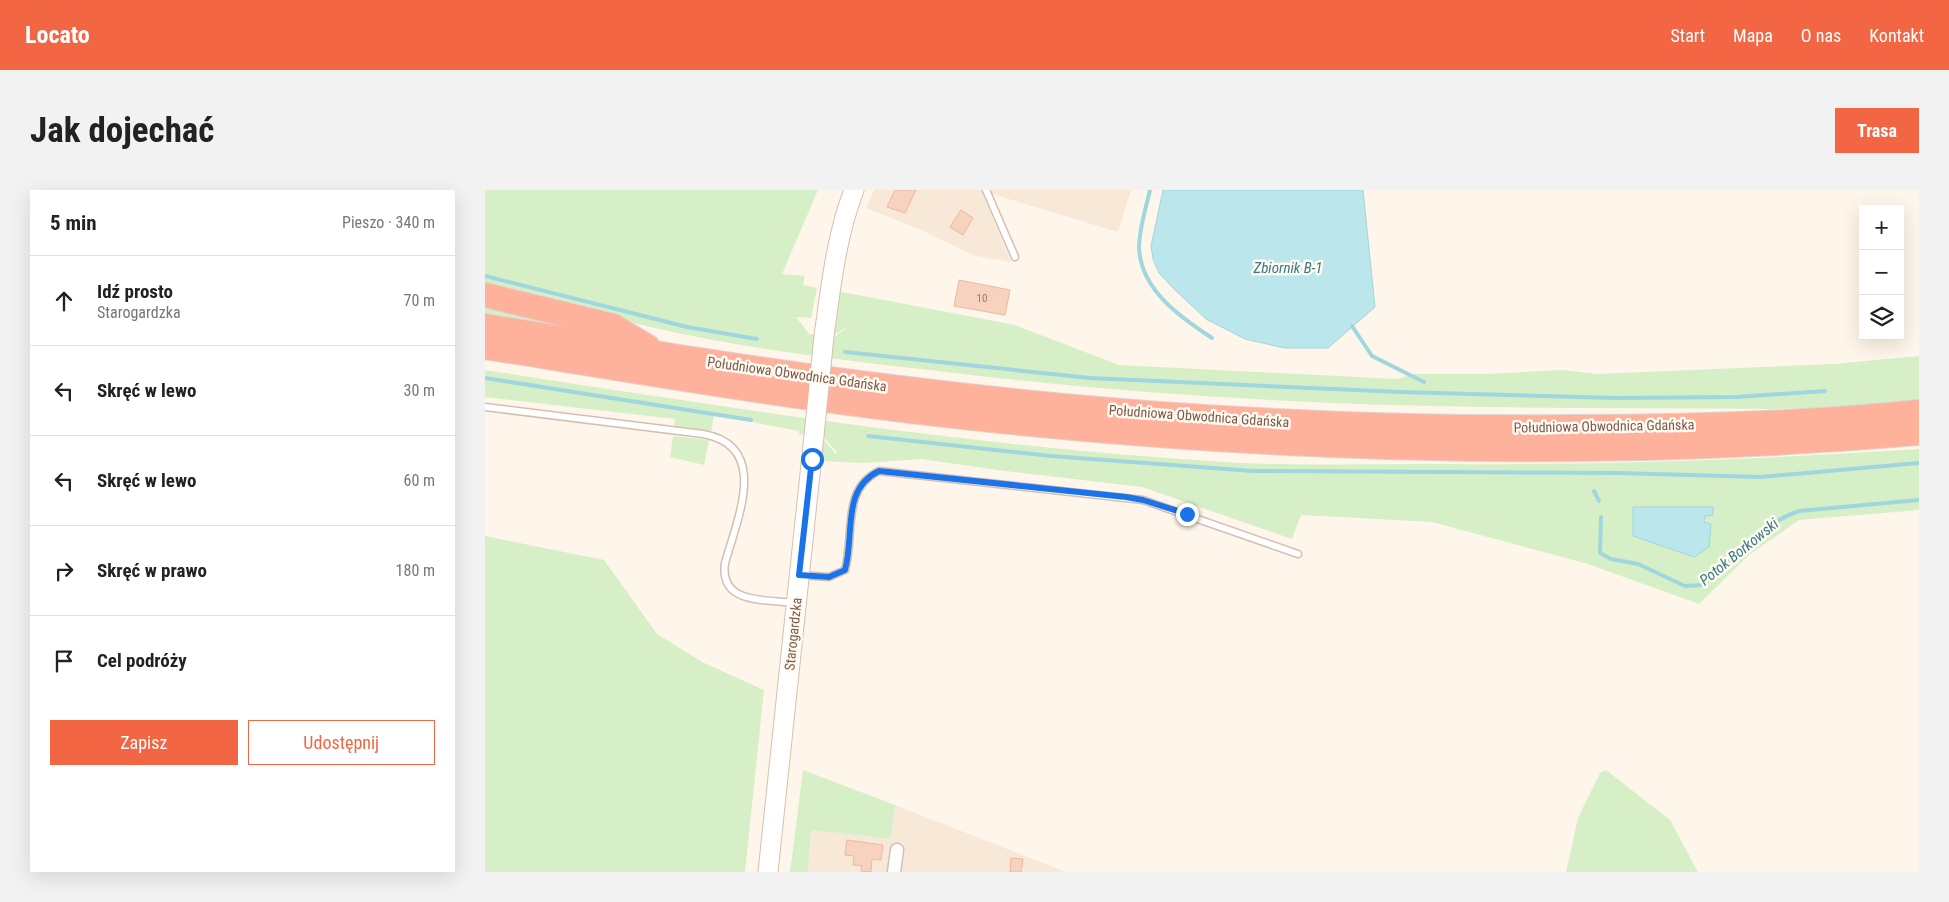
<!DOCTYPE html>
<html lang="pl">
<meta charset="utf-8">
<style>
body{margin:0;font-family:"Roboto Condensed",sans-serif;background:#f2f2f2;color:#222}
.controls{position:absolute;right:15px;top:15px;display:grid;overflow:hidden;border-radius:0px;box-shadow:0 5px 20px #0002}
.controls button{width:45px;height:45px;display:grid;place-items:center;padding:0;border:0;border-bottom:1px solid #e0e0e0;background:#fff;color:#222;font:25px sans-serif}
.stop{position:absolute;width:15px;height:15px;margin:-11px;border:4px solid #1a73e8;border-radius:50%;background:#fff}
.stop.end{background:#1a73e8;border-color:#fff;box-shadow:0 1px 5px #0008}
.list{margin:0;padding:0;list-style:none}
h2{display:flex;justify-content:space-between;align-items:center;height:65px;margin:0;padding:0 20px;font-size:21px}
h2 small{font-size:16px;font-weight:400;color:#767676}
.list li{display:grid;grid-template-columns:32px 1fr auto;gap:15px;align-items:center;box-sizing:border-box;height:90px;padding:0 20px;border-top:1px solid #e0e0e0}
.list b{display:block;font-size:19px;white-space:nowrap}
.list p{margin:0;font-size:16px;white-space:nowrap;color:#767676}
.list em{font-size:16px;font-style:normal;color:#767676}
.actions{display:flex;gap:10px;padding:15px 20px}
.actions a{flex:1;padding:11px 0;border:1px solid #f36644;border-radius:0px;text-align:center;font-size:18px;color:#f36644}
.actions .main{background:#f36644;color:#fff}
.icon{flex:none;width:28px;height:28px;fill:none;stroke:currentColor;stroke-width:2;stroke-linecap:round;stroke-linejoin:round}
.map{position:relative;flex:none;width:1434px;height:682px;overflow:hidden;border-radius:0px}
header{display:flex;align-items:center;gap:30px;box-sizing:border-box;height:70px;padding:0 25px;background:#f36644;color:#fff}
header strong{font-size:24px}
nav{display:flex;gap:28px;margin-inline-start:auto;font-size:18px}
.intro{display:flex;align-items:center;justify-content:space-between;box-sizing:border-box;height:120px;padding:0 30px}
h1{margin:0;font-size:35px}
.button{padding:12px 22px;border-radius:0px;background:#f36644;color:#fff;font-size:18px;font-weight:700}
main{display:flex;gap:30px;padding:0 30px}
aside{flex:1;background:#fff;border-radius:0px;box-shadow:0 5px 20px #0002}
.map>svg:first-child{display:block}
.residential{fill:#f7e8d7}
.green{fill:#d7efc6}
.water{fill:#bbe6eb;stroke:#a0d6de}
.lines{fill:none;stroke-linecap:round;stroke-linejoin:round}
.stream{stroke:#a0d6de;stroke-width:4}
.building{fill:#f7d3bf;stroke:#ebb99d}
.lane-casing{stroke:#d5bfb0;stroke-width:9}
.street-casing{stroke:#d5bfb0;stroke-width:15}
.secondary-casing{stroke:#d9bfad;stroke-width:21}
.highway-casing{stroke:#ddd4d0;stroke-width:26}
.lane{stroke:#fff;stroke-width:6}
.street{stroke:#fff;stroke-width:12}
.secondary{stroke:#fff;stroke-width:19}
.highway{stroke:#feb29c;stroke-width:24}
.secondary-bridge-casing{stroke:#d9bfad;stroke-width:21;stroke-linecap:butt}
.secondary-bridge{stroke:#fff;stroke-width:19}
.route{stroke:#1a73e8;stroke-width:6}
.labels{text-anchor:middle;stroke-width:5;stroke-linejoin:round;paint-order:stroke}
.number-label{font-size:11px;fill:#9c7866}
.street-label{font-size:14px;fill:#7d5a49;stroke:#fffaf2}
.water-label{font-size:15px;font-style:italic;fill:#3a7983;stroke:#fffaf2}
</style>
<header>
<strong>Locato</strong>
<nav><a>Start</a><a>Mapa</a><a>O nas</a><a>Kontakt</a></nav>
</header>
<div class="intro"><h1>Jak dojechać</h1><a class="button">Trasa</a></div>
<main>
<aside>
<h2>5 min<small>Pieszo · 340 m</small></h2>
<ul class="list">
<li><svg class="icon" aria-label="ahead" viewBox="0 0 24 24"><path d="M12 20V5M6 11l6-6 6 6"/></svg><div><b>Idź prosto</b><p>Starogardzka</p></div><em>70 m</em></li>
<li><svg class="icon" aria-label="left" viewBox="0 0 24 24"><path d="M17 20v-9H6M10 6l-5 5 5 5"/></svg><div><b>Skręć w lewo</b></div><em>30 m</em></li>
<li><svg class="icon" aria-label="left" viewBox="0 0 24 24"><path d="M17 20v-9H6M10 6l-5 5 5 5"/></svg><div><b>Skręć w lewo</b></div><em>60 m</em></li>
<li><svg class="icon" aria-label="right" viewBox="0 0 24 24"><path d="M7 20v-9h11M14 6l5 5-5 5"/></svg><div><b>Skręć w prawo</b></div><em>180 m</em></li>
<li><svg class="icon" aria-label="arrive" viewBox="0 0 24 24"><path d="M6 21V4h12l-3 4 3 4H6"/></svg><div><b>Cel podróży</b></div></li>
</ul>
<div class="actions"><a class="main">Zapisz</a><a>Udostępnij</a></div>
</aside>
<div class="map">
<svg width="1434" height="682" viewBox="0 0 1434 682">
<rect width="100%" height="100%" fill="#fef6ea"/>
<g class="residential">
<path d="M 389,0 L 646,0 L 633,42 L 507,4 L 499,7 L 526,72 L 490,66 L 434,39 L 381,18 Z"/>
<path d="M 410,615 L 581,682 L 323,682 L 326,640 L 406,649 Z"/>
</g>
<g class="green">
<path d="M 0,0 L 333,0 L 297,84 L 320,86 L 318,95 L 332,98 L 326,128 L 311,127 L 324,144 L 349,147 L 366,135 L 347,146 L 352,101 L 530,135 L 634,175 L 912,189 L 929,184 L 1001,184 L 1077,180 L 1112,184 L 1349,174 L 1434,166 L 1434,211 L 1335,218 L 1288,219 C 1134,218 979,219 825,212 C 694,206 564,195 435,179 C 366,171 296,163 228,150 C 151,136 76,113 0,93 Z"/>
<path d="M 0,114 L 120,143 L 0,125 Z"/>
<path d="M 0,180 C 246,218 491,257 740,272 C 807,276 875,274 942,274 C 1107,275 1270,270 1434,259 L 1434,320 L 1314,330 L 1264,365 L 1214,414 L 1103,374 L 947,332 L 816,325 L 807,349 L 657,297 L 520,281 L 436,269 L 379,273 L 334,271 L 337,248 L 351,264 L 352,262 L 338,247 L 314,244 L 314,241 L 229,225 L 226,242 L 224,242 L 189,238 L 190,229 L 0,207 Z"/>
<path d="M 188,246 L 224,250 L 219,275 L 185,267 Z"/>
<path d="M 0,346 L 119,370 L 172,444 L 217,472 L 279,500 L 260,682 L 0,682 Z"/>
<path d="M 318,580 L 410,615 L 406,649 L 326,640 L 323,682 L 305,682 Z"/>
<path d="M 1121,580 L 1185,630 L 1213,682 L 1081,682 L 1093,628 L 1115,583 Z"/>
</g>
<g class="water">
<path d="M 678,0 L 878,0 L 890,117 L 843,158 L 799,158 L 760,149 L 721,129 L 690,100 L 674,83 L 668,69 L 666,56 Z"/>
<path d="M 1148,317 L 1228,317 L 1228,325 L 1220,326 L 1219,332 L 1226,334 L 1224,357 L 1209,367 L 1148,346 Z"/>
</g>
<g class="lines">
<g class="stream">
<path d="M 665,0 C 661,18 654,39 654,58 C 656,100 695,127 727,148"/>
<path d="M 0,86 L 202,137 L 272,149"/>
<path d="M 867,136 L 887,166 L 939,192"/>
<path d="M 360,162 L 605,188 L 915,202 L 1131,208 L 1252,207 L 1340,201"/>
<path d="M 0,188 L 266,230"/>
<path d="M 383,246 L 566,266 L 768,281 L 1133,283 L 1275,287 L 1434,273"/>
<path d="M 1109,301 L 1114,311"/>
<path d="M 1116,327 L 1115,363 L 1126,369 L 1153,374 L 1200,396 L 1217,395 C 1246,368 1276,334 1314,321 L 1434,310"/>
</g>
</g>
<g class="building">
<path d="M 410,0 L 431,0 L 420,23 L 402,17 Z"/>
<path d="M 476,20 L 488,28 L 478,45 L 465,37 Z"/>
<path d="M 474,90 L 525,100 L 520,125 L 469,116 Z"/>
<path d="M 362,650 L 398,655 L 396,670 L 387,669 L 386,682 L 376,681 L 377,676 L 368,675 L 369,666 L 360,665 Z"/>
<path d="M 526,668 L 538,669 L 536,682 L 525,682 Z"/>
</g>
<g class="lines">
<defs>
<g id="lane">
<path d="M 501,0 L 530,67"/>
<path d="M 0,217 L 218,244 C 286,256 252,329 240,373 C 234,415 281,409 310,413"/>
<path d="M 315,385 L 344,387 L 360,380 C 370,344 356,299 394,281 L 658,310 L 813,364"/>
</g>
<path id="street" d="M 409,682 L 412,660"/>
<g id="secondary">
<path d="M 339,146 C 346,96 351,47 369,0"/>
<path d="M 283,682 L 329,246"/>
</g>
<g id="highway">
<path d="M 0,105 L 128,136 L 163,157"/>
<path d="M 0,136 C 138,158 276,181 415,198 C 638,226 862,239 1087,237 C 1203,237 1319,234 1434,222"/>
<path d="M 0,157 C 162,183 324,211 487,228 C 801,262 1119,270 1434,243"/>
</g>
</defs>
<use href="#lane" class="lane-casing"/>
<use href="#street" class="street-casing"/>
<use href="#secondary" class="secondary-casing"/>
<use href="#highway" class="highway-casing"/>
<use href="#lane" class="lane"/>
<use href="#street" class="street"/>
<use href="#secondary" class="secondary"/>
<use href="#highway" class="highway"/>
<defs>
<path id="secondary-bridge" d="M 329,246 L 339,146"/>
</defs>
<use href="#secondary-bridge" class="secondary-bridge-casing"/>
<use href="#secondary-bridge" class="secondary-bridge"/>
</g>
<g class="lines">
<path class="route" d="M 327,269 L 314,385 L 344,387 L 360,380 C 370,344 356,299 394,281 L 641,307 L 658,310 L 702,324"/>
</g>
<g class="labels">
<g class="number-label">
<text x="497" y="112">10</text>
</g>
<g class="street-label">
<text transform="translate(312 184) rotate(8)" y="5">Południowa Obwodnica Gdańska</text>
<text transform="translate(714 226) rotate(4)" y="5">Południowa Obwodnica Gdańska</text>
<text transform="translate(1119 236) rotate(-1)" y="5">Południowa Obwodnica Gdańska</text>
<text transform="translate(308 444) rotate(-84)" y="5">Starogardzka</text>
</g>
<g class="water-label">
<text x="803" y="83">Zbiornik B-1</text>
<text transform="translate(1254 362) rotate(-39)" y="5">Potok Borkowski</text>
</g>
</g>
</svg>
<div class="controls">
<button>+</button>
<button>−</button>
<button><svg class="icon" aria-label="layers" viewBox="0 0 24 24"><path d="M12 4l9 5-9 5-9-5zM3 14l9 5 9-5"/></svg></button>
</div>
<div class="stop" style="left:327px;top:269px"></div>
<div class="stop end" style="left:702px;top:324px"></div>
</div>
</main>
